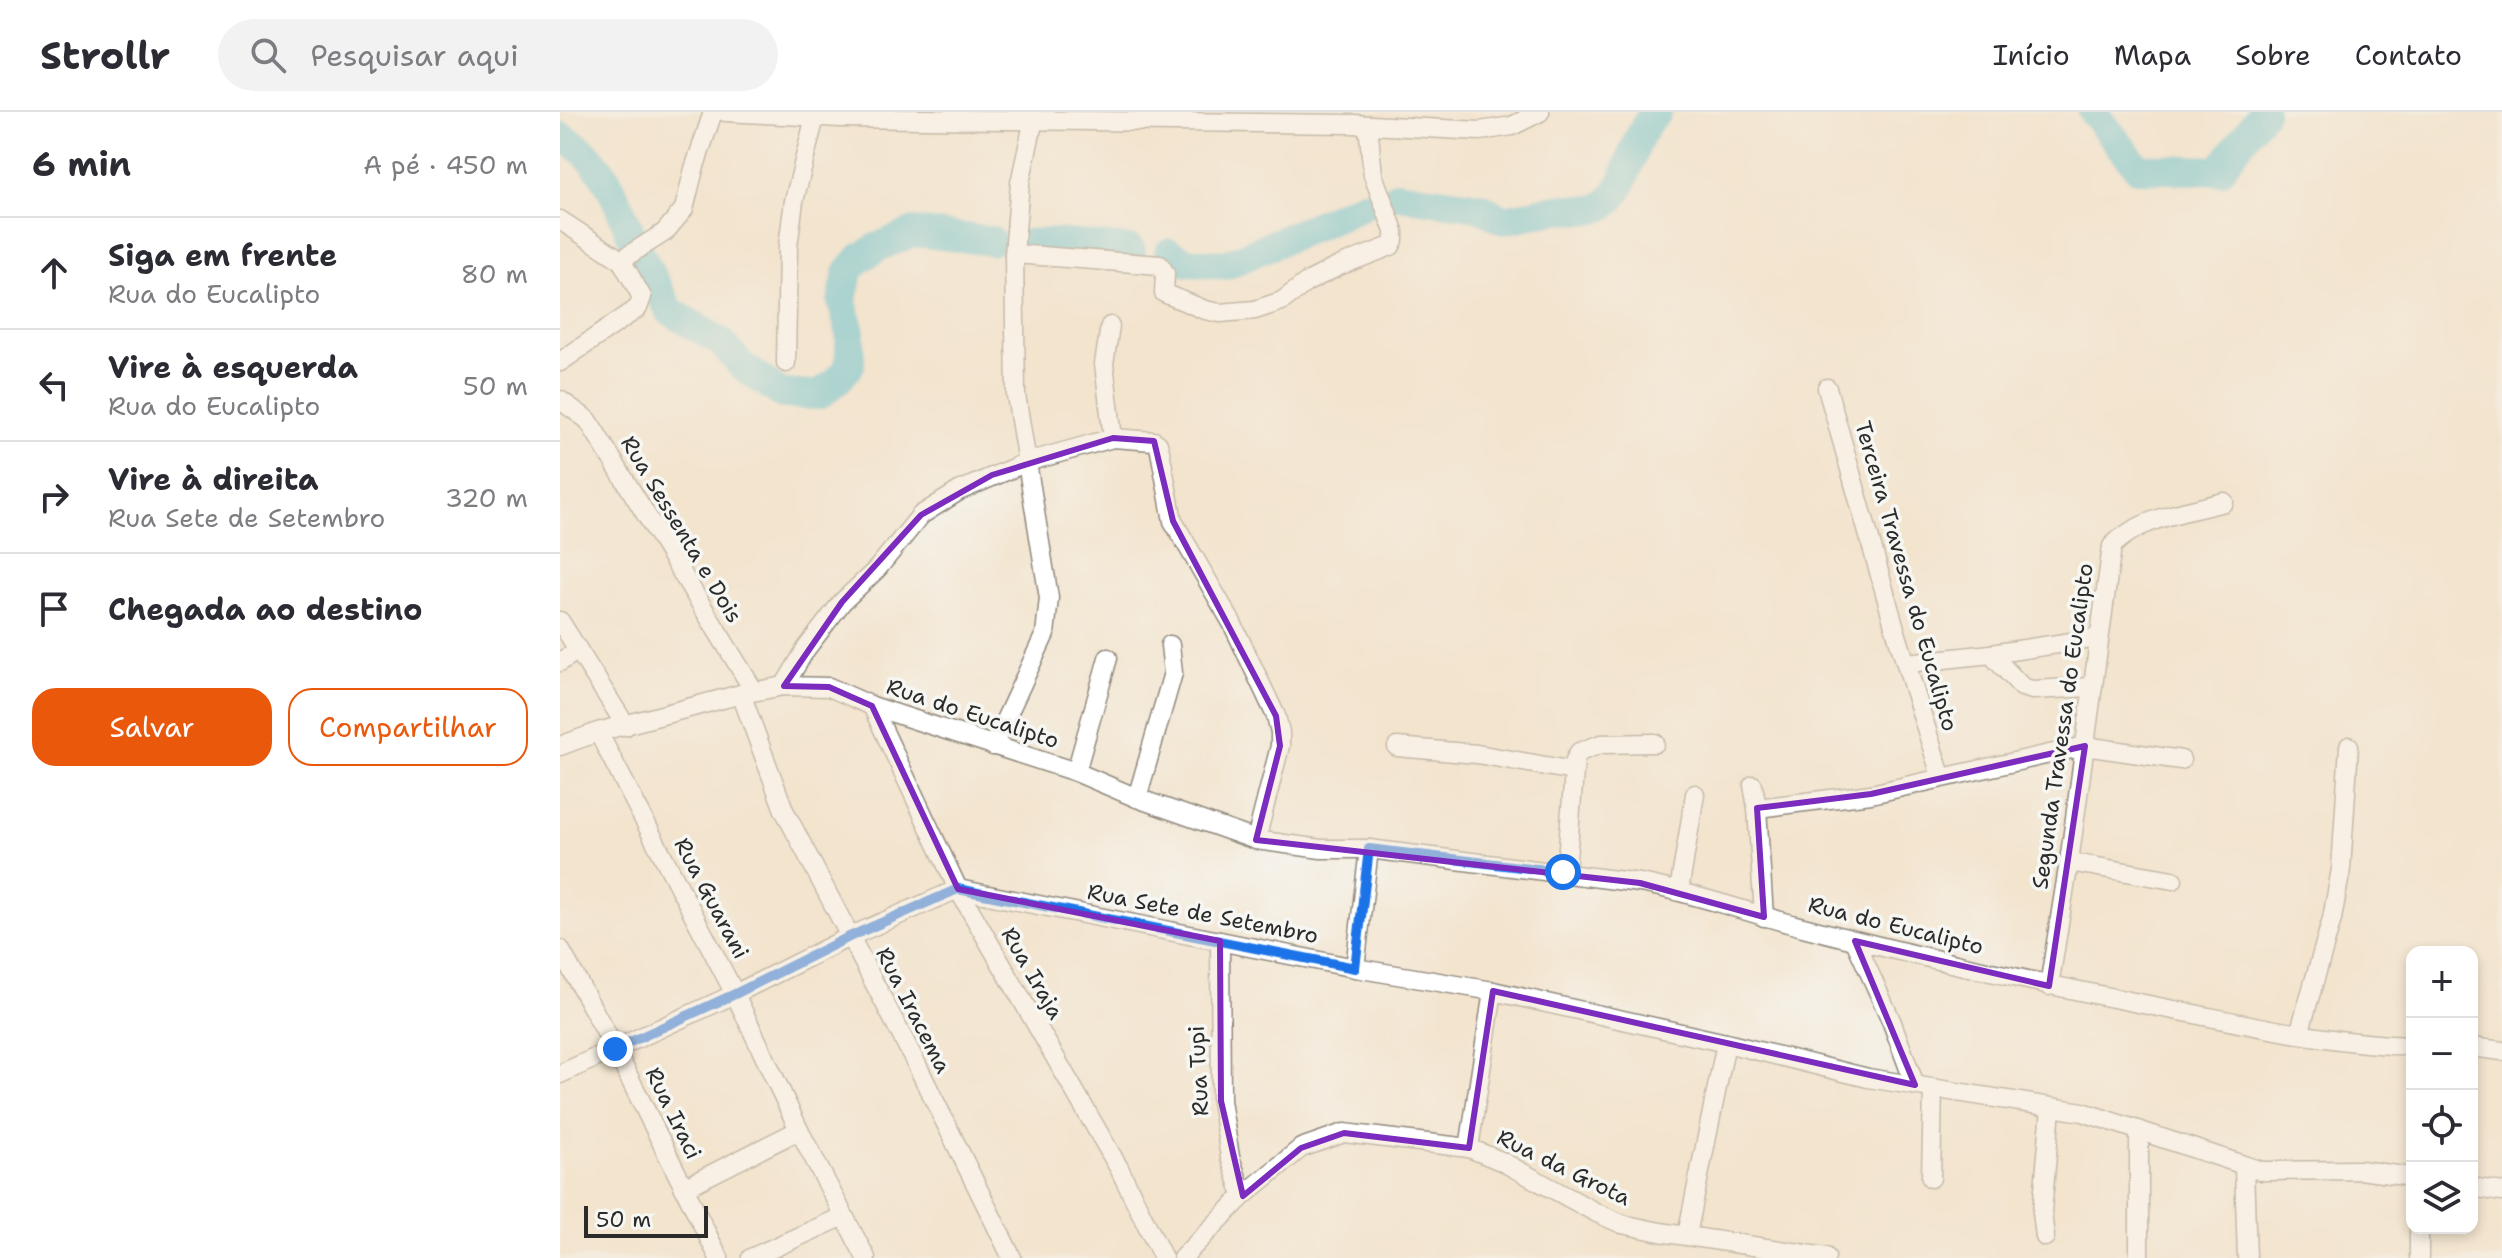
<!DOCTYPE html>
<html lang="pt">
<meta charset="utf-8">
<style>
body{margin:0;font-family:"Shantell Sans",sans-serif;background:#f2f2f3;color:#2b2b33}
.controls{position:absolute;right:24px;bottom:24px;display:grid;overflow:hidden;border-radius:16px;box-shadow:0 4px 12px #0003}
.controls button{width:72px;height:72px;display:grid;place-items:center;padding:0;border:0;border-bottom:2px solid #e1e1e2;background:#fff;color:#2b2b33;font:40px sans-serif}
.scale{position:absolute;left:24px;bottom:20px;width:124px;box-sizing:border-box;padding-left:8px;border:4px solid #2b2b2b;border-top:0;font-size:22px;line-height:28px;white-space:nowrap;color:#2b2b2b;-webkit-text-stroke:6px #f6f6f2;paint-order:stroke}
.stop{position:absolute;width:24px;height:24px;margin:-18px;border:6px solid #1a73e8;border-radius:50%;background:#fff}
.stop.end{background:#1a73e8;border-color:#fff;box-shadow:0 2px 8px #0008}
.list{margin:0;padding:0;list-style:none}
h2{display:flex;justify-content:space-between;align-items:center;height:104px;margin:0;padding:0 32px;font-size:34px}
h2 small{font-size:26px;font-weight:400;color:#7c7c81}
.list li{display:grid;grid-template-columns:52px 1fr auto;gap:24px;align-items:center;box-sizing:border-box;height:112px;padding:0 32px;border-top:2px solid #e1e1e2}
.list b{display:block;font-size:30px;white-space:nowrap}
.list p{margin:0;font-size:26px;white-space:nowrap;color:#7c7c81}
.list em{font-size:26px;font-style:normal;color:#7c7c81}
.actions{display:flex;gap:16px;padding:24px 32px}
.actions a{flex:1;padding:18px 0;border:2px solid #ea580c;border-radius:24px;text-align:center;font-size:28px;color:#ea580c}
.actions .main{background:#ea580c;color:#fff}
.icon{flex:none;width:44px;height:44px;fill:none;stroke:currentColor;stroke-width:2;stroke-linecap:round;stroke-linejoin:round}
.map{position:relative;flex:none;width:1942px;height:1146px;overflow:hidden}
header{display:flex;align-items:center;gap:48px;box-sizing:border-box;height:112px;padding:0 40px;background:#fff;border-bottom:2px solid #e1e1e2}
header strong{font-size:38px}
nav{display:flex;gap:44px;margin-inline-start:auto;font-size:28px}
.search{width:560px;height:72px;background:#f2f2f3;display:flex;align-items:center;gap:20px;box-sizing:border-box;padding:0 28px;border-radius:44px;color:#7c7c81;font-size:30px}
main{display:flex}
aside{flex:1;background:#fff}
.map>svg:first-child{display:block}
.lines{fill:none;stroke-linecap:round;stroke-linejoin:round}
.river{stroke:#54bed0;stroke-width:30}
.minor-casing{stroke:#8f887c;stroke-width:21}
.minor{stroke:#fff;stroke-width:18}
.route{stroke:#1a73e8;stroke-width:10}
.marked{fill:none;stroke:#7b2cbf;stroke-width:6;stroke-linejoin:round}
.labels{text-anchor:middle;stroke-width:7;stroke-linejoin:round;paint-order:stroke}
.street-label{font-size:22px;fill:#2b2b2b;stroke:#f6f6f2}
</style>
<header>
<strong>Strollr</strong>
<div class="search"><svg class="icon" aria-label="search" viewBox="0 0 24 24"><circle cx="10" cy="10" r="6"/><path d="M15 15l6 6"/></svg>Pesquisar aqui</div>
<nav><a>Início</a><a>Mapa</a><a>Sobre</a><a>Contato</a></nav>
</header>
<main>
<aside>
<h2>6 min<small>A pé · 450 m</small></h2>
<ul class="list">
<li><svg class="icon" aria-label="ahead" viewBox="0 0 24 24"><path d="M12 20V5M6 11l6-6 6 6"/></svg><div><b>Siga em frente</b><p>Rua do Eucalipto</p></div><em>80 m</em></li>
<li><svg class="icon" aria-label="left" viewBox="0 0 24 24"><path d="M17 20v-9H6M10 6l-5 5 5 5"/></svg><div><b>Vire à esquerda</b><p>Rua do Eucalipto</p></div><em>50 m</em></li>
<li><svg class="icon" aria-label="right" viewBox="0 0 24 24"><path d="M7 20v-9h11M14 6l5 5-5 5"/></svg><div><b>Vire à direita</b><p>Rua Sete de Setembro</p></div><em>320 m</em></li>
<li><svg class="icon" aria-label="arrive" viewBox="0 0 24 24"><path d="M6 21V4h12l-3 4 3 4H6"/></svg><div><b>Chegada ao destino</b></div></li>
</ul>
<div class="actions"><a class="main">Salvar</a><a>Compartilhar</a></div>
</aside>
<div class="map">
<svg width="1942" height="1146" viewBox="0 0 1942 1146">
<rect width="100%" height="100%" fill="#f6f6f2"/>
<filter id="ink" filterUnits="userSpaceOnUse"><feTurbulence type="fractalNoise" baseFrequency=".0125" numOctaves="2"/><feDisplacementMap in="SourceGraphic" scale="16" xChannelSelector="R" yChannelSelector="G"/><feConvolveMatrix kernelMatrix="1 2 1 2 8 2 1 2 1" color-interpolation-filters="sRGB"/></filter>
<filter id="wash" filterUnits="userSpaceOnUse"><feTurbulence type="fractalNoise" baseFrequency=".006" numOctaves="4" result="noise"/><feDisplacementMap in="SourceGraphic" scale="32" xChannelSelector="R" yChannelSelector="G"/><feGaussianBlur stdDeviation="1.8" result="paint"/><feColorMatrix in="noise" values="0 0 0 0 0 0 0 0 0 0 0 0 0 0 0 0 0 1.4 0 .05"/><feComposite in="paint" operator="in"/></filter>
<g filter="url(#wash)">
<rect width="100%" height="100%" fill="#f3e4ce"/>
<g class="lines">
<g class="river">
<path d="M 1533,0 L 1578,56 L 1659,59 L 1703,0"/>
<path d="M 0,24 C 46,46 56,88 75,132"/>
<path d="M 838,83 L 921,95 L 943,108 C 962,105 980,99 998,97 C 1010,96 1024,100 1036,97 C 1071,88 1068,23 1097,0"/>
<path d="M 460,132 L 496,131 L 571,138"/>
<path d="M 609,141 L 627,150 L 666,153 L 803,93"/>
<path d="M 80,142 L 110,199 L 161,230 L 181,253 L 222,282 L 259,283 L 277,269 L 290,253 L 290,220 L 282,190 L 288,160 L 299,147 L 318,135 L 354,120 L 431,129"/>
</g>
</g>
</g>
<g filter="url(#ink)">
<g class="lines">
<defs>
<g id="minor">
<path d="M 165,0 L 281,6 L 793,12 L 920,19 L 952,14 L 980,0"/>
<path d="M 0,108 L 61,148 L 105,120 L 124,97 L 134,57 L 153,0"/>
<path d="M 454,142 L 600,153 L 605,161 L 604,181 L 645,198 L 660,201 L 695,198 L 722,189 L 747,170 L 779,154 L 831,134 L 834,128 L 834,119 L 813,63 L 808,13"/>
<path d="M 550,214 L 544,252 L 553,326"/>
<path d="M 0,250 L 78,196 L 82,185 L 61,148"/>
<path d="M 226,251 L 228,134 L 234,89 L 255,5"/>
<path d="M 1267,276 L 1336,520 L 1381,664"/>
<path d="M 0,288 L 28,308 L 194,579"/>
<path d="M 0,509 L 66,614"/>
<path d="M 1431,542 L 1538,526"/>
<path d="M 0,550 L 18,538"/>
<path d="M 1347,551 L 1431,542 L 1462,575 L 1472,578 L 1532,575"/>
<path d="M 224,574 L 246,537 L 282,490 L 317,457 L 361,403 L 399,379 L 467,350 L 553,326 L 594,329 L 598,332 L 600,339 L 613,409 L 672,511 L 716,604 L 720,620 L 720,634 L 696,728"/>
<path d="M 181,582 L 224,698 L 357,953 L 452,1146"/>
<path d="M 312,594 L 398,777 L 559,1056 L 603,1146"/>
<path d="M 38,620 L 175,882 L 239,1018 L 306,1146"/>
<path d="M 0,634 L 38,620 L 181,582 L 224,574 L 269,575 L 312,594 L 516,660 L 577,686 L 696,728 L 761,737 L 809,737 L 1080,771 C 1134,781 1186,800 1239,814 C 1366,847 1495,875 1624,900 C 1700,915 1775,932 1852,934"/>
<path d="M 433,634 L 485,522 L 489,486 L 456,283 L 454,142 L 460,71 L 474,7"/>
<path d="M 837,635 L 917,642 L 1014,659"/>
<path d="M 516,660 L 548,546"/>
<path d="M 1193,673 L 1197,696 L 1204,805"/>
<path d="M 577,686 L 613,561 L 610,533"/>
<path d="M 1197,696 L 1311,682 L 1525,634 L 1621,648"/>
<path d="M 1509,750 L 1613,768"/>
<path d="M 1006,760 L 1015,648 L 1019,640 L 1041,632 L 1095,631"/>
<path d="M 1119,779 L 1135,682"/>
<path d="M 660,829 L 661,989 L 670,1045 L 683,1084"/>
<path d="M 1295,829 L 1331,908 L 1355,973"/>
<path d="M 0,837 L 55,937 L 159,1146"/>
<path d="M 795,856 L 809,737"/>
<path d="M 1489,874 L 1509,750 L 1552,434 C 1581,405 1626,400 1664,390"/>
<path d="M 1739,922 L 1772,807 L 1781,757 L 1789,634"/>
<path d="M 1912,935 L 1942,939"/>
<path d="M 0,962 L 175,882 L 289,825 L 398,777 L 795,856 L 933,879 L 1166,931 L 1308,966 L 1523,1000 L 1702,1059 L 1800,1058 L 1852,1065"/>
<path d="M 909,1036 L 933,879"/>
<path d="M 1684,1055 L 1687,1146"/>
<path d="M 1371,1066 L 1373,977"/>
<path d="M 1912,1075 L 1942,1080"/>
<path d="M 124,1076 L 239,1018"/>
<path d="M 1859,1116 L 1859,1146"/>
<path d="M 1127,1123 L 1166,931"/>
<path d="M 1485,1125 L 1482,1100 L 1491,996"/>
<path d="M 191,1146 L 284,1104"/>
<path d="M 622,1146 L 683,1084 L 741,1036 L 784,1021 L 909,1036 L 941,1049 L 1037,1101 L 1062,1112 L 1100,1120 L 1266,1145"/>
<path d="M 1579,1146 L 1579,1018"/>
</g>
</defs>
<use href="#minor" class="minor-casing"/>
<use href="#minor" class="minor"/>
</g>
</g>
<g class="lines" filter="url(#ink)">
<path class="route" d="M 55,937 L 175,882 L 289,825 L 398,777 L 795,856 L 809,737 L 1003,760"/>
</g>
<path d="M0 0H1942V1146H0ZM 553,326 L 594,329 L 613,409 L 716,604 L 720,634 L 696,728 L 1080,771 L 1204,805 L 1197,696 L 1311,682 L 1525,634 L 1489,874 L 1295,829 L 1355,973 L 933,879 L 909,1036 L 784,1021 L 741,1036 L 683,1084 L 661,989 L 660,829 L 398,777 L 312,594 L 269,575 L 224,574 L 282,490 L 361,403 L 432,363 Z" fill="#f3e4ce" fill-opacity=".55" fill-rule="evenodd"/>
<path class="marked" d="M 553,326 L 594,329 L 613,409 L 716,604 L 720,634 L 696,728 L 1080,771 L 1204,805 L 1197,696 L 1311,682 L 1525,634 L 1489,874 L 1295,829 L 1355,973 L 933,879 L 909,1036 L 784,1021 L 741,1036 L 683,1084 L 661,989 L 660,829 L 398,777 L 312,594 L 269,575 L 224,574 L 282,490 L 361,403 L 432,363 Z"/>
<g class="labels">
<g class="street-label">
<text transform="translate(122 417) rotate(59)" y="8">Rua Sessenta e Dois</text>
<text transform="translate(1347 464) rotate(74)" y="8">Terceira Travessa do Eucalipto</text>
<text transform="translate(413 601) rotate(18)" y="8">Rua do Eucalipto</text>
<text transform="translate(1502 614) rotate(-82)" y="8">Segunda Travessa do Eucalipto</text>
<text transform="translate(152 786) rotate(62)" y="8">Rua Guarani</text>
<text transform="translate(643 801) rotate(11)" y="8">Rua Sete de Setembro</text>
<text transform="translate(1336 813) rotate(14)" y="8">Rua do Eucalipto</text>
<text transform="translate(473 861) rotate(60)" y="8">Rua Iraja</text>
<text transform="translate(354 898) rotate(63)" y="8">Rua Iracema</text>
<text transform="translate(638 959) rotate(-93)" y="8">Rua Tupi</text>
<text transform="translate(114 1001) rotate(64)" y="8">Rua Iraci</text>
<text transform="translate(1004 1055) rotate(26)" y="8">Rua da Grota</text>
</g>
</g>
</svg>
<div class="controls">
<button>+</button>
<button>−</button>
<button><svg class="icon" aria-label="locate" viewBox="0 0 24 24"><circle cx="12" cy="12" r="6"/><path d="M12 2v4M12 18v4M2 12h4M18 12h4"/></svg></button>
<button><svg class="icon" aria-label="layers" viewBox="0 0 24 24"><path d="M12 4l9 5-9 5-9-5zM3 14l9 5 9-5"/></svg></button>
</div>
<div class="scale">50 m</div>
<div class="stop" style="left:1003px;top:760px"></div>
<div class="stop end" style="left:55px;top:937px"></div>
</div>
</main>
